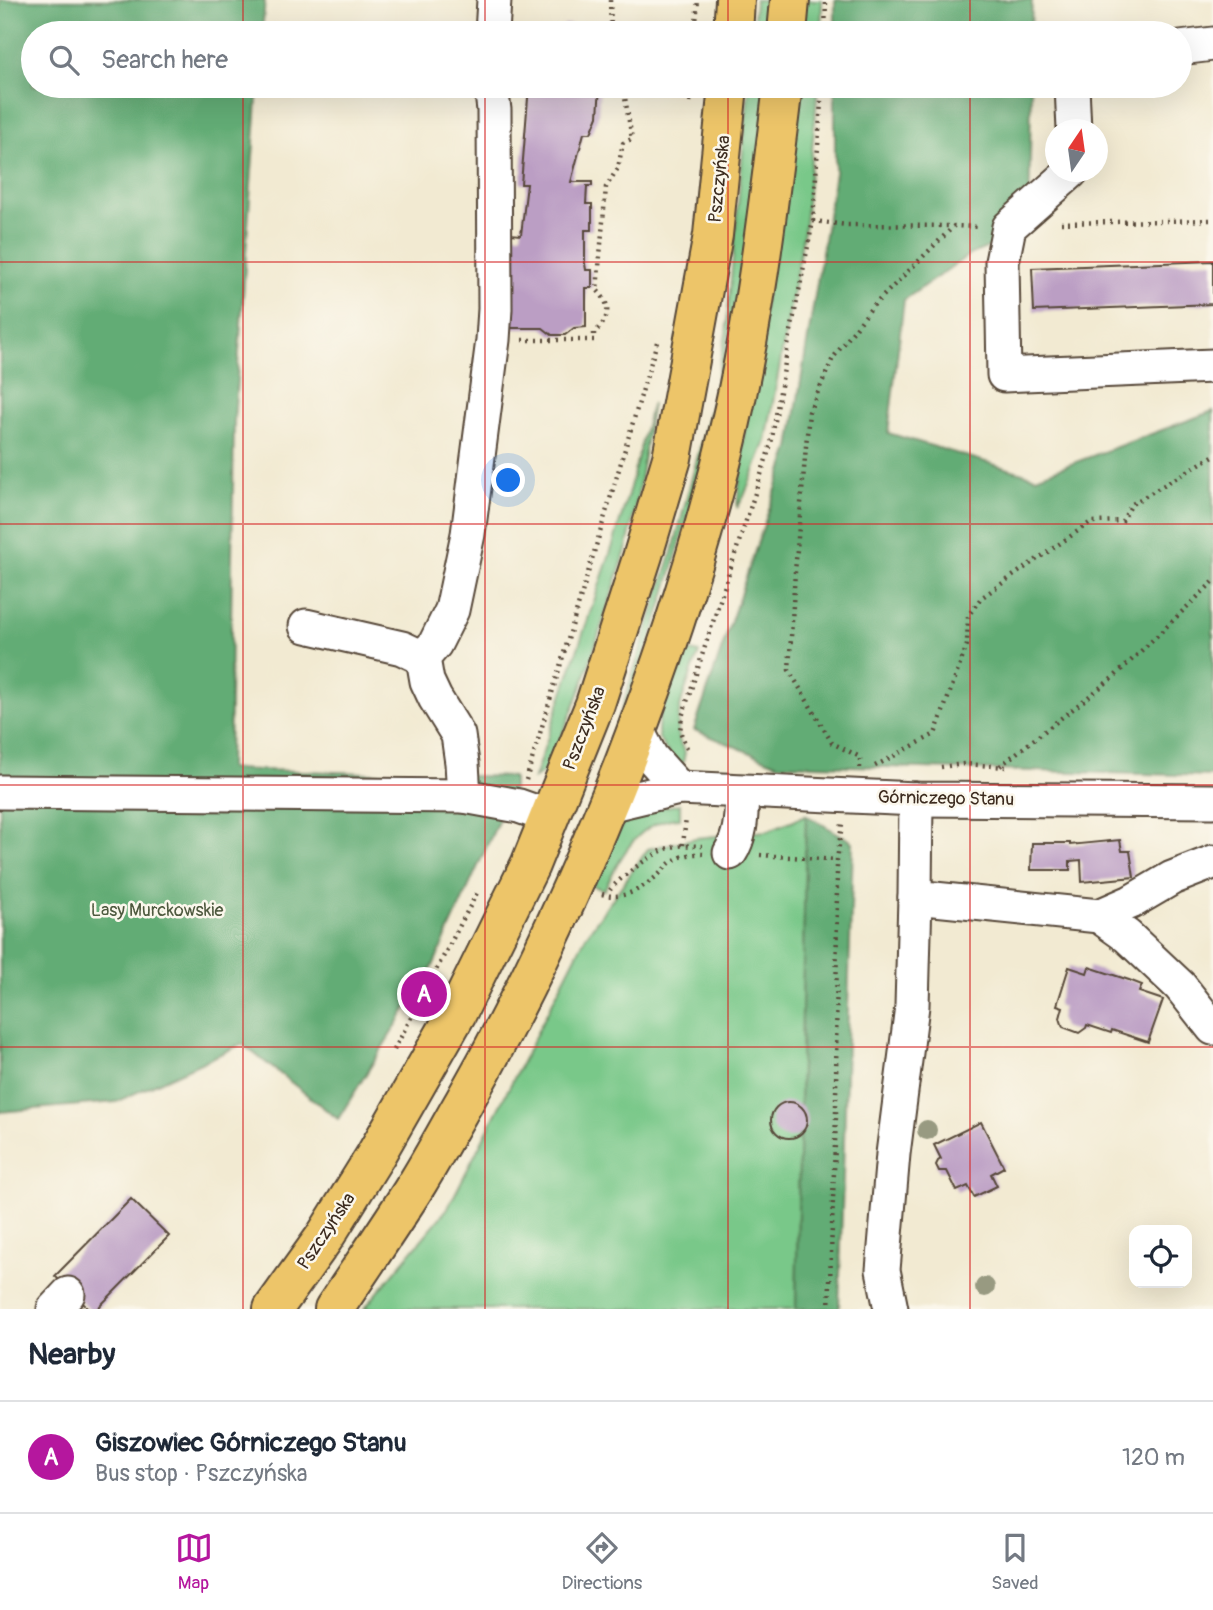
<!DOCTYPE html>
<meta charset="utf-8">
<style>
body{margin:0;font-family:Pangolin,sans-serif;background:#f6f6f7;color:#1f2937}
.controls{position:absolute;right:21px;bottom:21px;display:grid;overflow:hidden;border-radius:14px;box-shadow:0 7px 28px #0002}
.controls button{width:63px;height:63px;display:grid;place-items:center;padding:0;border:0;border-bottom:2px solid #e0e1e3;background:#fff;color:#1f2937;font:35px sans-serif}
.compass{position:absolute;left:1045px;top:119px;width:63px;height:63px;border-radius:50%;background:#fff;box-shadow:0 7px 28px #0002;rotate:13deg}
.you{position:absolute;left:509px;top:481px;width:24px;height:24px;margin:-18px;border:5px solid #fff;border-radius:50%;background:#1a73e8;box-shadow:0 0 0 10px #1a73e833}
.badge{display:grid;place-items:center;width:46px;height:46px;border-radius:50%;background:#b5179e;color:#fff;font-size:23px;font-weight:700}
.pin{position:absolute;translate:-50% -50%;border:4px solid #fff;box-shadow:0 2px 7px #0006}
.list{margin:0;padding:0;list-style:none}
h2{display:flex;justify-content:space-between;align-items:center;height:91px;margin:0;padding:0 28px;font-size:30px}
h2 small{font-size:23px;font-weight:400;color:#747a83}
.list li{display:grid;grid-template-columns:46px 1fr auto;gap:21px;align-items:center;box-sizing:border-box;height:112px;padding:0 28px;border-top:2px solid #e0e1e3}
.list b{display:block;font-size:26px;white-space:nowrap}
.list p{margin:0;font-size:23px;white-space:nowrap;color:#747a83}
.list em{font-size:23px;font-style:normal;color:#747a83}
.icon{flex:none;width:38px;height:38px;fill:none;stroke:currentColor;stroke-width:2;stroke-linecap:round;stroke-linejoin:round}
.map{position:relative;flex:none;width:1213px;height:1309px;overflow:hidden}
.search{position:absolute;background:#fff;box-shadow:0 7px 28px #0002;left:21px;right:21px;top:21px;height:77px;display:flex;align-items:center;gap:18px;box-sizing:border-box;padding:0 24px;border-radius:38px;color:#747a83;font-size:26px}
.sheet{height:203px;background:#fff}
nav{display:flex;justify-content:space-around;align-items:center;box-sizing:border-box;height:98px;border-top:2px solid #e0e1e3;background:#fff;font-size:19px;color:#747a83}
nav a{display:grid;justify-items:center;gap:4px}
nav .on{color:#b5179e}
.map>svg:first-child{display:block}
.green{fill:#79c889;stroke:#5a7954;stroke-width:2}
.forest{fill:#62ac75;stroke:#4e6b4a;stroke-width:2}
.building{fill:#bb9ec4}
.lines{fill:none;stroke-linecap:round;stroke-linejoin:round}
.minor-casing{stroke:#564739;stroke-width:37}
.major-casing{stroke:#564739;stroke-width:42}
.path{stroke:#564739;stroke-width:4.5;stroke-dasharray:2 5;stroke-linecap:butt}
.minor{stroke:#fff;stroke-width:33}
.major{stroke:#edc569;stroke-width:38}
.tree{fill:#989a81}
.grid{fill:none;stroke:#d62828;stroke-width:2;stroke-opacity:0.55}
.labels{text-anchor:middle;stroke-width:5;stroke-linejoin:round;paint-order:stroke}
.street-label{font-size:18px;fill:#3b2a1e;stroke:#fbf7ec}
.park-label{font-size:18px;fill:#4e593e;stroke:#fbf7ec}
</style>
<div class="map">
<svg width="1213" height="1309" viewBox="0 0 1213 1309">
<rect width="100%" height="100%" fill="#fbf7ec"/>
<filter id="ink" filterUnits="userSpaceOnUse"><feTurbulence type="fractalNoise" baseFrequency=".0143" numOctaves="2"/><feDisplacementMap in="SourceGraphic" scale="14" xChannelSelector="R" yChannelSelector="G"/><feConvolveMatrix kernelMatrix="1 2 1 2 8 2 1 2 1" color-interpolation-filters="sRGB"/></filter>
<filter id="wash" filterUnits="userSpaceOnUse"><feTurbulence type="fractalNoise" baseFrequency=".00686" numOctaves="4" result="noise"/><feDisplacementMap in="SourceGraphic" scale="28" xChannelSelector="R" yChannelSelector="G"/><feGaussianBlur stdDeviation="1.57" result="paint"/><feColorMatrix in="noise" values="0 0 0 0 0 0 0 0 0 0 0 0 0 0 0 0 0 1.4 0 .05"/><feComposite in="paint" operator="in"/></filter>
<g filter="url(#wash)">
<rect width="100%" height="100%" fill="#f2ead2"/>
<g class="green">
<path d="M 755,0 L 773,0 L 771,33 L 753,33 Z"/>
<path d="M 805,0 L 822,0 L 821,33 L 803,33 Z"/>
<path d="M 749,86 L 767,86 L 749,235 L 705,458 L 654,631 L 605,760 L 675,543 L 712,401 L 726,333 Z"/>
<path d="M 799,86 L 818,86 L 805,224 L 772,408 L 766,441 L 744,496 L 737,508 L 744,434 Z"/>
<path d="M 652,403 L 638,494 L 627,547 L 581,689 L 548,769 L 534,778 L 613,545 L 629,491 Z"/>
<path d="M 686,650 L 699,653 C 689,680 666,727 685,752 L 682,769 C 675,760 663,749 659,738 C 653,717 677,670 686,650 Z"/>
<path d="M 680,804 L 680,818 C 637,820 621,857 604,890 L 590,885 C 600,864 615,822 638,813 C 651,808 667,807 680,804 Z"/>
<path d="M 806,815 L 796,1309 L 364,1309 L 448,1208 L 586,936 L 648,849 L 696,838 L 767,831 Z"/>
</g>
<g class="forest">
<path d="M 0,0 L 265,0 L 262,33 L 33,33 L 33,86 L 258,86 L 234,421 L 229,769 L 513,777 L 513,788 L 433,966 L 338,1119 L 242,1044 L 116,1102 L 0,1112 Z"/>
<path d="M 835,0 L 1032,0 L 1031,33 L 835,33 Z"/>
<path d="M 835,86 L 1031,86 L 1029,231 L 969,255 L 904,300 L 888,433 L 1036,477 L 1213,411 L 1213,776 L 778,764 L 694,730 L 790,448 L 835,173 Z"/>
<path d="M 806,815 L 853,842 L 839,1309 L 796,1309 Z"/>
</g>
<g id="blocks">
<g class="building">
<path d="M 564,24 L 582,26 L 581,33 L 563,33 Z"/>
<path d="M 529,86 L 600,86 L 598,116 L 591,133 L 584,133 L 571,182 L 592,182 L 592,186 L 587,186 L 586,204 L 592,204 L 592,230 L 585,230 L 585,264 L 586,270 L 592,270 L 592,288 L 586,288 L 586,327 L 574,328 L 565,335 L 552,335 L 543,328 L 511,328 L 511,234 L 521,235 L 527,184 L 521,184 Z"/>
<path d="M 1213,261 L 1213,304 L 1034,311 L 1032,268 Z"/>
<path d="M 1120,840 L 1122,851 L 1130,851 L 1134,877 L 1082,882 L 1081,860 L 1070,861 L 1070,870 L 1031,870 L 1032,843 L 1070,843 L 1070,845 Z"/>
<path d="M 1069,967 L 1087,973 L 1089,967 L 1129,980 L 1142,985 L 1139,992 L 1163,1000 L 1148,1042 L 1112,1030 L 1111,1033 L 1087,1025 L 1086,1028 L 1079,1033 L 1063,1027 L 1060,1018 L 1063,1007 L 1057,1005 Z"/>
<circle cx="789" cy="1120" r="18"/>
<path d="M 981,1122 L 1004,1167 L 991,1174 L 997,1186 L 974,1197 L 968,1186 L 957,1191 L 947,1171 L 939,1171 L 936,1165 L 938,1161 L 941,1159 L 934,1145 Z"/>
<path d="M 131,1199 L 169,1236 L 97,1309 L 89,1309 L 55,1276 Z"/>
</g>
</g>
</g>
<g filter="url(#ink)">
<use href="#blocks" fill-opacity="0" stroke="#564739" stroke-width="2"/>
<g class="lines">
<defs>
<g id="minor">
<path d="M 492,33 L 494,0"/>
<path d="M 1180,48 L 1213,44"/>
<path d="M 1072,86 L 1074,130"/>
<path d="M 1071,172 L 1009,227 L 1002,262 L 1004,375 L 1213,366"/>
<path d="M 306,626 L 402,648 L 423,658"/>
<path d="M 637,730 L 651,757 L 679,788"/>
<path d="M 0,792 L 464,796 L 519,806 L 550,817"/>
<path d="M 464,796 L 462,763 L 458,735 L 435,698 L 427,681 L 423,658 L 435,644 L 452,610 L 468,534 L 493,340 L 495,309 L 494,110 L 491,86"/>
<path d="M 916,799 L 915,897 L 1099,916 L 1127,936 L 1180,986 L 1213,1028"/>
<path d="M 608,805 L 679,788 L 916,799 L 1213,801"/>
<path d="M 730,853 C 742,834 741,814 742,792"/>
<path d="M 1099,916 L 1131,902 L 1172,878 L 1213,862"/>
<path d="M 54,1309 L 68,1294"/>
<path d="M 891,1309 L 883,1270 L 893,1154 L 912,1006 L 915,897"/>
</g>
<g id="major">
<path d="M 733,33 L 735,0"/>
<path d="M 787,33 L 790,0"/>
<path d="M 273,1309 L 324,1238 L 375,1156 L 458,1011 L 530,865 L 595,704 L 643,555 L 672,458 L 713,235 L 728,86"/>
<path d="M 334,1309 C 362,1267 391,1225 418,1182 C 434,1156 449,1128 464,1102 C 527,992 579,878 625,761 C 667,652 704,540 730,426 C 756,314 769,200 783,86"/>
</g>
</defs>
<use href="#minor" class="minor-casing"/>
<use href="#major" class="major-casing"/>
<g class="path">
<path d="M 610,0 L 611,33"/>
<path d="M 695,33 L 698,0"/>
<path d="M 825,33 L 826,0"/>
<path d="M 690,102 L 692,86"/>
<path d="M 813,221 L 847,225 L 953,226"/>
<path d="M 1061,223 L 1213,220"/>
<path d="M 522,340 L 594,340 L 594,333 C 610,319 612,305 597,290 L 606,187 L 618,168 L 623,143 L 632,139 L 623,86"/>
<path d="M 687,748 L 680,731 L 682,717 L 771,444 L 787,351 L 813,221 L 822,86"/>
<path d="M 875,766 L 935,734 L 967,645 L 968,616 L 981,598 L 1091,522 L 1122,521 L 1132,504 L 1213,456"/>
<path d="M 1000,766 L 1115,676 L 1213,582"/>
<path d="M 941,767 L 964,764 L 1006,767"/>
<path d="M 860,768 L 860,757 L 832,743 L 789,670 L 795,572 L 809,412 L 833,358 L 872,307 L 954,226 L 979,227"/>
<path d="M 526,780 L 657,342"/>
<path d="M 683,845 L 686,818"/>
<path d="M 760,855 L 837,860"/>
<path d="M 610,890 C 619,878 654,852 669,848 C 680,844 691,846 702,846"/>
<path d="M 602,894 C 623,901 643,888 658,875 C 663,871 666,866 670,863 C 679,856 692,853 703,854"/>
<path d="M 394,1050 L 478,891"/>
<path d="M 829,1309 L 836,1116 L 837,860 L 842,824"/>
</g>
<use href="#minor" class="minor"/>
<use href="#major" class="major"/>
</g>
<g class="tree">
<circle cx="927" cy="1130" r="10"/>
<circle cx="985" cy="1287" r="10"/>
</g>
</g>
<path class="grid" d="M 243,0 L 243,33M 485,0 L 485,33M 728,0 L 728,33M 970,0 L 970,33M 243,86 L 243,1309M 485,86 L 485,1309M 728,86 L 728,1309M 970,86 L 970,1309M 0,262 L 1213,262M 0,524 L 1213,524M 0,785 L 1213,785M 0,1047 L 1213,1047"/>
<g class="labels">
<g class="street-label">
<text transform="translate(719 179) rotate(-84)" y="6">Pszczyńska</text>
<text transform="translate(584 728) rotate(-69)" y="6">Pszczyńska</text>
<text transform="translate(946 798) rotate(1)" y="6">Górniczego Stanu</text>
<text transform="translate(326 1231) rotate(-56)" y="6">Pszczyńska</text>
</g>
<g class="park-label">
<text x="157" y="916">Lasy Murckowskie</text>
</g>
</g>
</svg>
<div class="controls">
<button><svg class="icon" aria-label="locate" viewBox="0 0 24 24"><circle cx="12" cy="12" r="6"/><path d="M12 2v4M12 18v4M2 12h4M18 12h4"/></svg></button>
</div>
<svg class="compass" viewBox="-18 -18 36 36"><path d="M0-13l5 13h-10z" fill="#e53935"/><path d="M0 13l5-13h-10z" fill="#747a83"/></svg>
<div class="you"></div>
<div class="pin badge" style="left:424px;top:994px">A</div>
<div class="search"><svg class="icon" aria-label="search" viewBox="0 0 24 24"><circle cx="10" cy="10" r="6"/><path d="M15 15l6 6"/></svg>Search here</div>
</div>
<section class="sheet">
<h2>Nearby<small></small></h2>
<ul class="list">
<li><span class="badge">A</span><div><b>Giszowiec Górniczego Stanu</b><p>Bus stop · Pszczyńska</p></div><em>120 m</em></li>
</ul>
</section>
<nav>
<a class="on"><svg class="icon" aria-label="map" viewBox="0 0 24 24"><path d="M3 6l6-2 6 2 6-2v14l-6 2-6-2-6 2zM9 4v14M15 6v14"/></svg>Map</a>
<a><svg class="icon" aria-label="directions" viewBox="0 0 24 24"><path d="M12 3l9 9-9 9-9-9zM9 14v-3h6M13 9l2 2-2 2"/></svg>Directions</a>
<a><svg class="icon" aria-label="saved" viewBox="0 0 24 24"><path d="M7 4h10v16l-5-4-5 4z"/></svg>Saved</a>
</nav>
